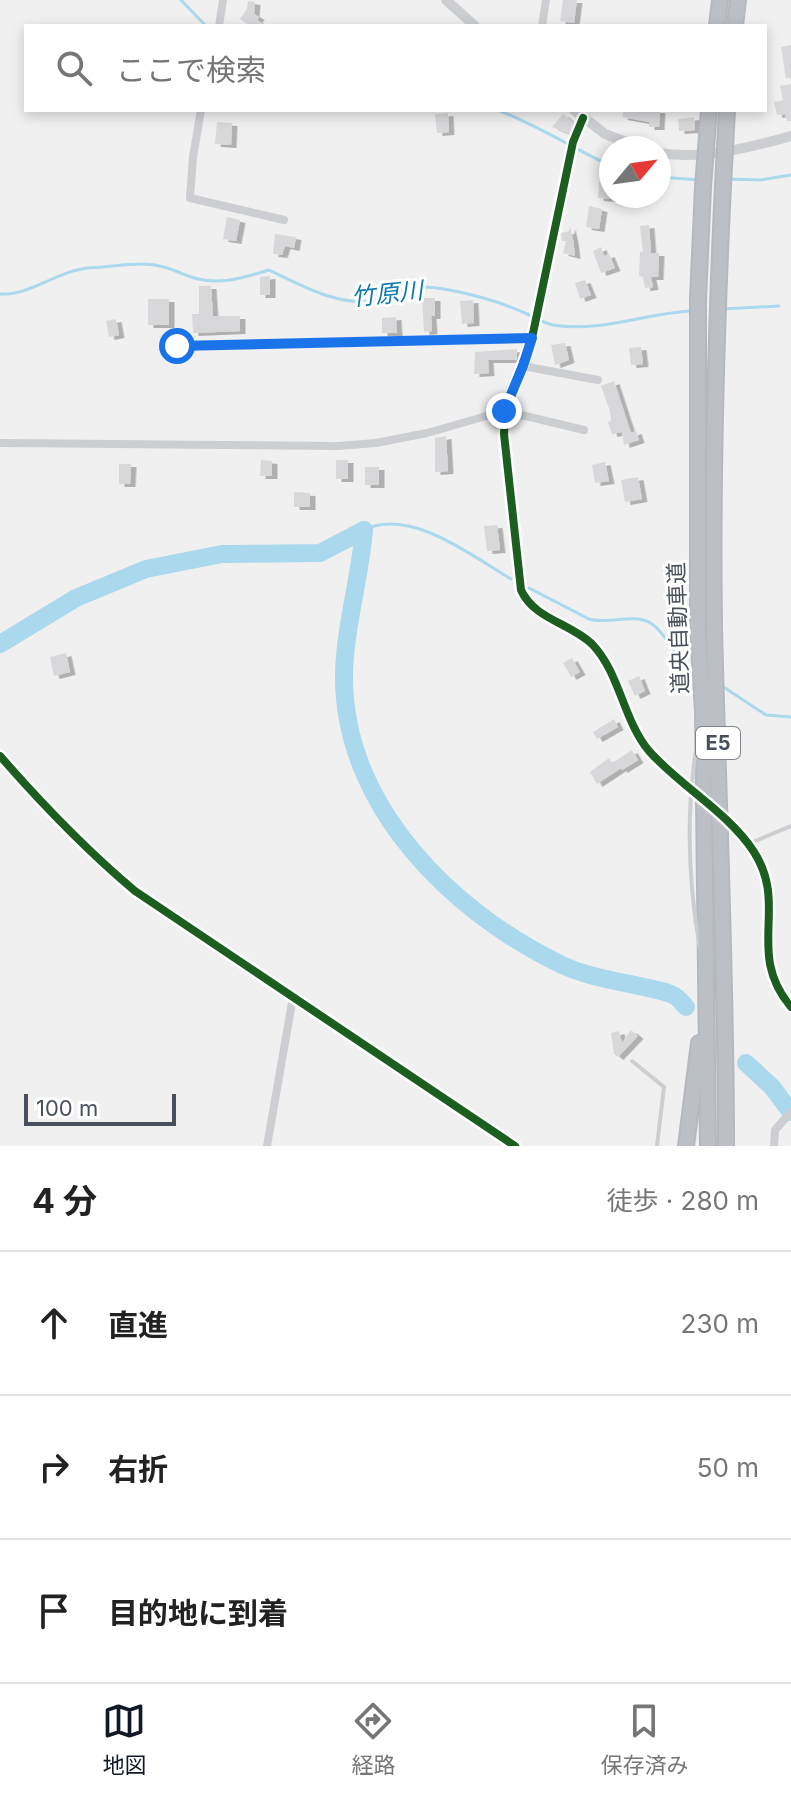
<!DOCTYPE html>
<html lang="ja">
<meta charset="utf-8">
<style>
body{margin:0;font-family:Inter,"Noto Sans JP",sans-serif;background:#f6f6f6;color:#222}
.compass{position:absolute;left:599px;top:136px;width:72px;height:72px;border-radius:50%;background:#fff;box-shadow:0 4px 12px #0003;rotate:61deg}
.scale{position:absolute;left:24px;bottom:20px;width:152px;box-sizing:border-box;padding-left:8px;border:4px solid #47505c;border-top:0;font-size:22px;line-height:28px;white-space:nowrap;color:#47505c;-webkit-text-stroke:6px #fff;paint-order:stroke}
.stop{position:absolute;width:24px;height:24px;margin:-18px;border:6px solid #1a73e8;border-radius:50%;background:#fff}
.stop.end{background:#1a73e8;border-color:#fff;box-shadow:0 2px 8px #0008}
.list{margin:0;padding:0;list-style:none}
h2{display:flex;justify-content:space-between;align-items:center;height:104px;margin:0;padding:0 32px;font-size:34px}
h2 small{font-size:26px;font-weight:400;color:#767676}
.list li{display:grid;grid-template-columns:52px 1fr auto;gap:24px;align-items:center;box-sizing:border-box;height:144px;padding:0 32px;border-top:2px solid #e0e0e0}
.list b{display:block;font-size:30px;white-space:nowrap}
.list em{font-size:26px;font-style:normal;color:#767676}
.icon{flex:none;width:44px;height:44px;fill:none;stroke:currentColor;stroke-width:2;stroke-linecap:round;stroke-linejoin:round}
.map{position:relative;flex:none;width:791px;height:1146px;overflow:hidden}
.search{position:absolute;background:#fff;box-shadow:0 4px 12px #0003;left:24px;right:24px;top:24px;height:88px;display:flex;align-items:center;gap:20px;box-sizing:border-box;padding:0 28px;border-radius:0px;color:#767676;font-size:30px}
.sheet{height:536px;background:#fff}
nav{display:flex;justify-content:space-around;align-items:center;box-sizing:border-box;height:112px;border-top:2px solid #e0e0e0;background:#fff;font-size:22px;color:#767676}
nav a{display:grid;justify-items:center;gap:4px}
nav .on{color:#111827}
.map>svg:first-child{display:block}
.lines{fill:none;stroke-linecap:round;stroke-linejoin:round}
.stream{stroke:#aad8ed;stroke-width:3}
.river{stroke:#aad8ed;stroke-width:18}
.building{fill:#d8d8db;filter:url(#shadow)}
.minor-tunnel{stroke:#cfd0d2;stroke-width:8;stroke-dasharray:8 4;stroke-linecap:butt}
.motorway-casing{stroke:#b5b8bf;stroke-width:18}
.service{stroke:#ccced1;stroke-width:4}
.minor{stroke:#ccced1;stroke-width:8}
.tertiary{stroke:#ccced1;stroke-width:10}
.motorway{stroke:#bcc0c6;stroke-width:14}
.motorway-bridge-casing{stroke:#b5b8bf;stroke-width:18;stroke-linecap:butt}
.motorway-bridge{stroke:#bcc0c6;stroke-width:14}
.cycleway-casing{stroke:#fff;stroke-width:13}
.cycleway{stroke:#1b5e20;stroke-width:8}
.route{stroke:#1a73e8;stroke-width:10}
.labels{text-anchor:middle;stroke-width:6;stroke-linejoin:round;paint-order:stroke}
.shield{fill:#fff;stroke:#7e848d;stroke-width:2}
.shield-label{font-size:20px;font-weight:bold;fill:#47505c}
.street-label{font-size:22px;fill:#47505c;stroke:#fff}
.water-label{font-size:24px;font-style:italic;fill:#0d78aa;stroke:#fff}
</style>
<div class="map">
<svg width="791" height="1146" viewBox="0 0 791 1146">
<defs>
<filter id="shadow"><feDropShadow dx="5.5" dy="3" stdDeviation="0" flood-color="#0004"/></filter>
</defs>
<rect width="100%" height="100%" fill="#f1f0f0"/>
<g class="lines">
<g class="stream">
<path d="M 181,0 L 206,26"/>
<path d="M 498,110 C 538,126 573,148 611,166"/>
<path d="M 659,177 L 700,180"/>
<path d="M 727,179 L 761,180 L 791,175"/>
<path d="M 0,294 C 30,296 57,271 88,268 C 106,267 125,264 143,264 C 161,264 175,271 191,277 C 219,286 242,278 269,270 C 302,286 341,308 378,300 C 394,296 408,287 425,287 C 451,288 496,300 520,311 C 531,315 542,323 553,325 C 600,333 645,313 692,311"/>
<path d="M 723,309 L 779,306"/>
<path d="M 364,530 C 410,507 472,556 511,579"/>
<path d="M 529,588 L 589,619 C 609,625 635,612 652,624 C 667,634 671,653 686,663"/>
<path d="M 725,688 L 766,715 L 791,717"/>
</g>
<g class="river">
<path d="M 364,530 C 360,578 345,626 344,675 C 343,805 451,912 562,965 C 588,977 616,981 644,987 C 653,989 665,991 673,995 C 678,997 682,1003 686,1007"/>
<path d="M 0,644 L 76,598 L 146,569 L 222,554 L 320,553 L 364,530"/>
<path d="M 746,1063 L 772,1087 L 791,1112"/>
</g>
</g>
<g class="building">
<path d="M 563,0 L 577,0 L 574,23 L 560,21 Z"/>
<path d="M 248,1 L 255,2 L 254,14 L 259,17 L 257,20 L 266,26 L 250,26 L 240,19 L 247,9 Z"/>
<path d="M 791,45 L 791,78 L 786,78 L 781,47 Z"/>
<path d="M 791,84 L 791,121 L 787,121 L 785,114 L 777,115 L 774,102 L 783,100 L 780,86 Z"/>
<path d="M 624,110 L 660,110 L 659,127 L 649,127 L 649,122 L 622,117 Z"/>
<path d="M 448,113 L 449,132 L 437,133 L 435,114 Z"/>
<path d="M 563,114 L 574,123 L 569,134 L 552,127 Z"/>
<path d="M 694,117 L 695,130 L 679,131 L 678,119 Z"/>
<path d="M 217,122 L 232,123 L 231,145 L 215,144 Z"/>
<path d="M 599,182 L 611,183 L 610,199 L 598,198 Z"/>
<path d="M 589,206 L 602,209 L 599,229 L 586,227 Z"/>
<path d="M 227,217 L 240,220 L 236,241 L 223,239 Z"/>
<path d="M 649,225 L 651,253 L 659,253 L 658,277 L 651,277 L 653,287 L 645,288 L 643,277 L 639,276 L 640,252 L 643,252 L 640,226 Z"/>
<path d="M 570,226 L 573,240 L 575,256 L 563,253 L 566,241 L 562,241 L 561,233 L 569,231 Z"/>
<path d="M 275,234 L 296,237 L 294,248 L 285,246 L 282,255 L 273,254 Z"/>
<path d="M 601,247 L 604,256 L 609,254 L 615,268 L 601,273 L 593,251 Z"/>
<path d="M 270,276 L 270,295 L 260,295 L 260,277 Z"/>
<path d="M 585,280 L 591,295 L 580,299 L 575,283 Z"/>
<path d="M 199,286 L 211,286 L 213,316 L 240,316 L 240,331 L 193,333 L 192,314 L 199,314 Z"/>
<path d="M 422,298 L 435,298 L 435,316 L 431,316 L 432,331 L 424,332 Z"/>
<rect x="148" y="299" width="21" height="26"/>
<path d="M 473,300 L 474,323 L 462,324 L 460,301 Z"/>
<path d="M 396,317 L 397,333 L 382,333 L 382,318 Z"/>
<path d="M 116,319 L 119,335 L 109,337 L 106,321 Z"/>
<path d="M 565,343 L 569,360 L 555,365 L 551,345 Z"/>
<path d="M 641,347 L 643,364 L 631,365 L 629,348 Z"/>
<path d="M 517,349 L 517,360 L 488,360 L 489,373 L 474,374 L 475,352 Z"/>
<path d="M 614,381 L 631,433 L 636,431 L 639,440 L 624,445 L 622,432 L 612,434 L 608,422 L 611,421 L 610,411 L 601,386 Z"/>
<path d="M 446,436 L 448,471 L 435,472 L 435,438 Z"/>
<path d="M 261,460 L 272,461 L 272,476 L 260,476 Z"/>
<rect x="336" y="460" width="12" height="19"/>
<path d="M 605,462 L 609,481 L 595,483 L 592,465 Z"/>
<path d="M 119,464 L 131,464 L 130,484 L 119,484 Z"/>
<rect x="365" y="467" width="14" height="18"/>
<path d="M 638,477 L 642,499 L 625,502 L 621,480 Z"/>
<path d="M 294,492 L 310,493 L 310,507 L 294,507 Z"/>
<path d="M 497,525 L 500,550 L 487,551 L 484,526 Z"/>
<path d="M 66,653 L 70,672 L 54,676 L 50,657 Z"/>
<path d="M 572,658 L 580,672 L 571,677 L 563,663 Z"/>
<path d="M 639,676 L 645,691 L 635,696 L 628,681 Z"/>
<path d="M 614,719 L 618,727 L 597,739 L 593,732 Z"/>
<path d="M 632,750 L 638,760 L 622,770 L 621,768 L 597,784 L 590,772 L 609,758 L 612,763 Z"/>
<path d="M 631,1030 L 638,1036 L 618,1057 L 614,1054 L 611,1033 L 619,1031 L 622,1043 Z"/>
</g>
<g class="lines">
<path class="minor-tunnel" d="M 674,775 L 739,834"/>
<defs>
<g id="motorway">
<path d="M 717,26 L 720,0"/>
<path d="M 735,26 L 738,0"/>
<path d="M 723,185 C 716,332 712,479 714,626 C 718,800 726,973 726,1146"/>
<path d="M 703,187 L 698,299 L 698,631 L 703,712 L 708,1146"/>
<path d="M 686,1146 L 699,1043"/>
</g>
</defs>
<use href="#motorway" class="motorway-casing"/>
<g class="service">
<path d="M 697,743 C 686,810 688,881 700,949"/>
<path d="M 748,844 L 791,826"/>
<path d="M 632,1061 L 664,1087 L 657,1146"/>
</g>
<g class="minor">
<path d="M 219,26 L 223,0"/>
<path d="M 542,26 L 546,0"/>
<path d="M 201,110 L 193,157 L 190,198 L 284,220"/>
<path d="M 583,118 L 573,142 L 532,338 C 522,370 505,400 504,434 L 521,590 C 534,620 572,622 593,645 C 620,674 624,718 648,749 C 655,758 666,767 674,775"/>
<path d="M 177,346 L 532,338"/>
<path d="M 523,366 L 598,380"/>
<path d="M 0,443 L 338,446 L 376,443 L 427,433 L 504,411 L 584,430"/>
<path d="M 0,756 C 42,804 86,850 135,891 L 515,1146"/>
<path d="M 739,834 C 754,850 768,870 769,894 C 772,939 758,968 791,1007"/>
<path d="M 267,1146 L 293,997"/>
<path d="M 774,1146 L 775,1130 L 791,1112"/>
</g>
<g class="tertiary">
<path d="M 446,0 L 475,26"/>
<path d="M 574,110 L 605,134 L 642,148"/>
<path d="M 659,153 C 703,160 748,148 791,136"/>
</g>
<use href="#motorway" class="motorway"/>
<defs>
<g id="motorway-bridge">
<path d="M 723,185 L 727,110"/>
<path d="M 703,187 L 709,110"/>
</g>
</defs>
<use href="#motorway-bridge" class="motorway-bridge-casing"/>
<use href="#motorway-bridge" class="motorway-bridge"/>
<defs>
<g id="cycleway">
<path d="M 583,118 L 573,142 L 532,338 C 522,370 505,400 504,434 L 521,590 C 534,619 570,623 592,644 C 620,673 623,720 649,751 C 680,786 729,813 754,852 C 789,906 745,953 791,1007"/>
<path d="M 0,756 C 42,804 86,850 135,891 L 515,1146"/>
</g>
</defs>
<use href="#cycleway" class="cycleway-casing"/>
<use href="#cycleway" class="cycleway"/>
</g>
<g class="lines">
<path class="route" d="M 177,346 L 532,338 L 523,366 L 504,411"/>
</g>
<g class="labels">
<rect class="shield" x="696" y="727" width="44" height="32" rx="6"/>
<g class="shield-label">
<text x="718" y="750">E5</text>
</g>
<g class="street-label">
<text transform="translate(678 628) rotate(-92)" y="8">道央自動車道</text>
</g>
<g class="water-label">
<text transform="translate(387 294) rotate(-6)" y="8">竹原川</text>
</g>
</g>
</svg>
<svg class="compass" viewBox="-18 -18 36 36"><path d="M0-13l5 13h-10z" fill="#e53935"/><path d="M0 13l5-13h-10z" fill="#767676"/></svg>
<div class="scale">100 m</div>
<div class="stop" style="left:177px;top:346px"></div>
<div class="stop end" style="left:504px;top:411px"></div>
<div class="search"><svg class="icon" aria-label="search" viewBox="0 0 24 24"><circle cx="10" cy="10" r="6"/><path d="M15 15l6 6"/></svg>ここで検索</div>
</div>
<section class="sheet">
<h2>4 分<small>徒歩 · 280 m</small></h2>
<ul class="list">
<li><svg class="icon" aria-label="ahead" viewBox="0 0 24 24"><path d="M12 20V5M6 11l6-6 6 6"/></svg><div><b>直進</b></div><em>230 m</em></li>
<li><svg class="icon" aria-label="right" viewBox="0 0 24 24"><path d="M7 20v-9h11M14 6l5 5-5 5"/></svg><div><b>右折</b></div><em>50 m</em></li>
<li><svg class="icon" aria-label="arrive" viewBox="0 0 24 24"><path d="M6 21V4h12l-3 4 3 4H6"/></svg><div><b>目的地に到着</b></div></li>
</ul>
</section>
<nav>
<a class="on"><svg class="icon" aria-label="map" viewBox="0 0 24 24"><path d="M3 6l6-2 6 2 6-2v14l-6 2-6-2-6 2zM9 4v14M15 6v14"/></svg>地図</a>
<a><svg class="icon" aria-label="directions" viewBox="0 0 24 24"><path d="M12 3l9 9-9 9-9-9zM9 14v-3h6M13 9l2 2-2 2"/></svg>経路</a>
<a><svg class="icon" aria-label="saved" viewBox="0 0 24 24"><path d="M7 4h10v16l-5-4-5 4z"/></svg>保存済み</a>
</nav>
